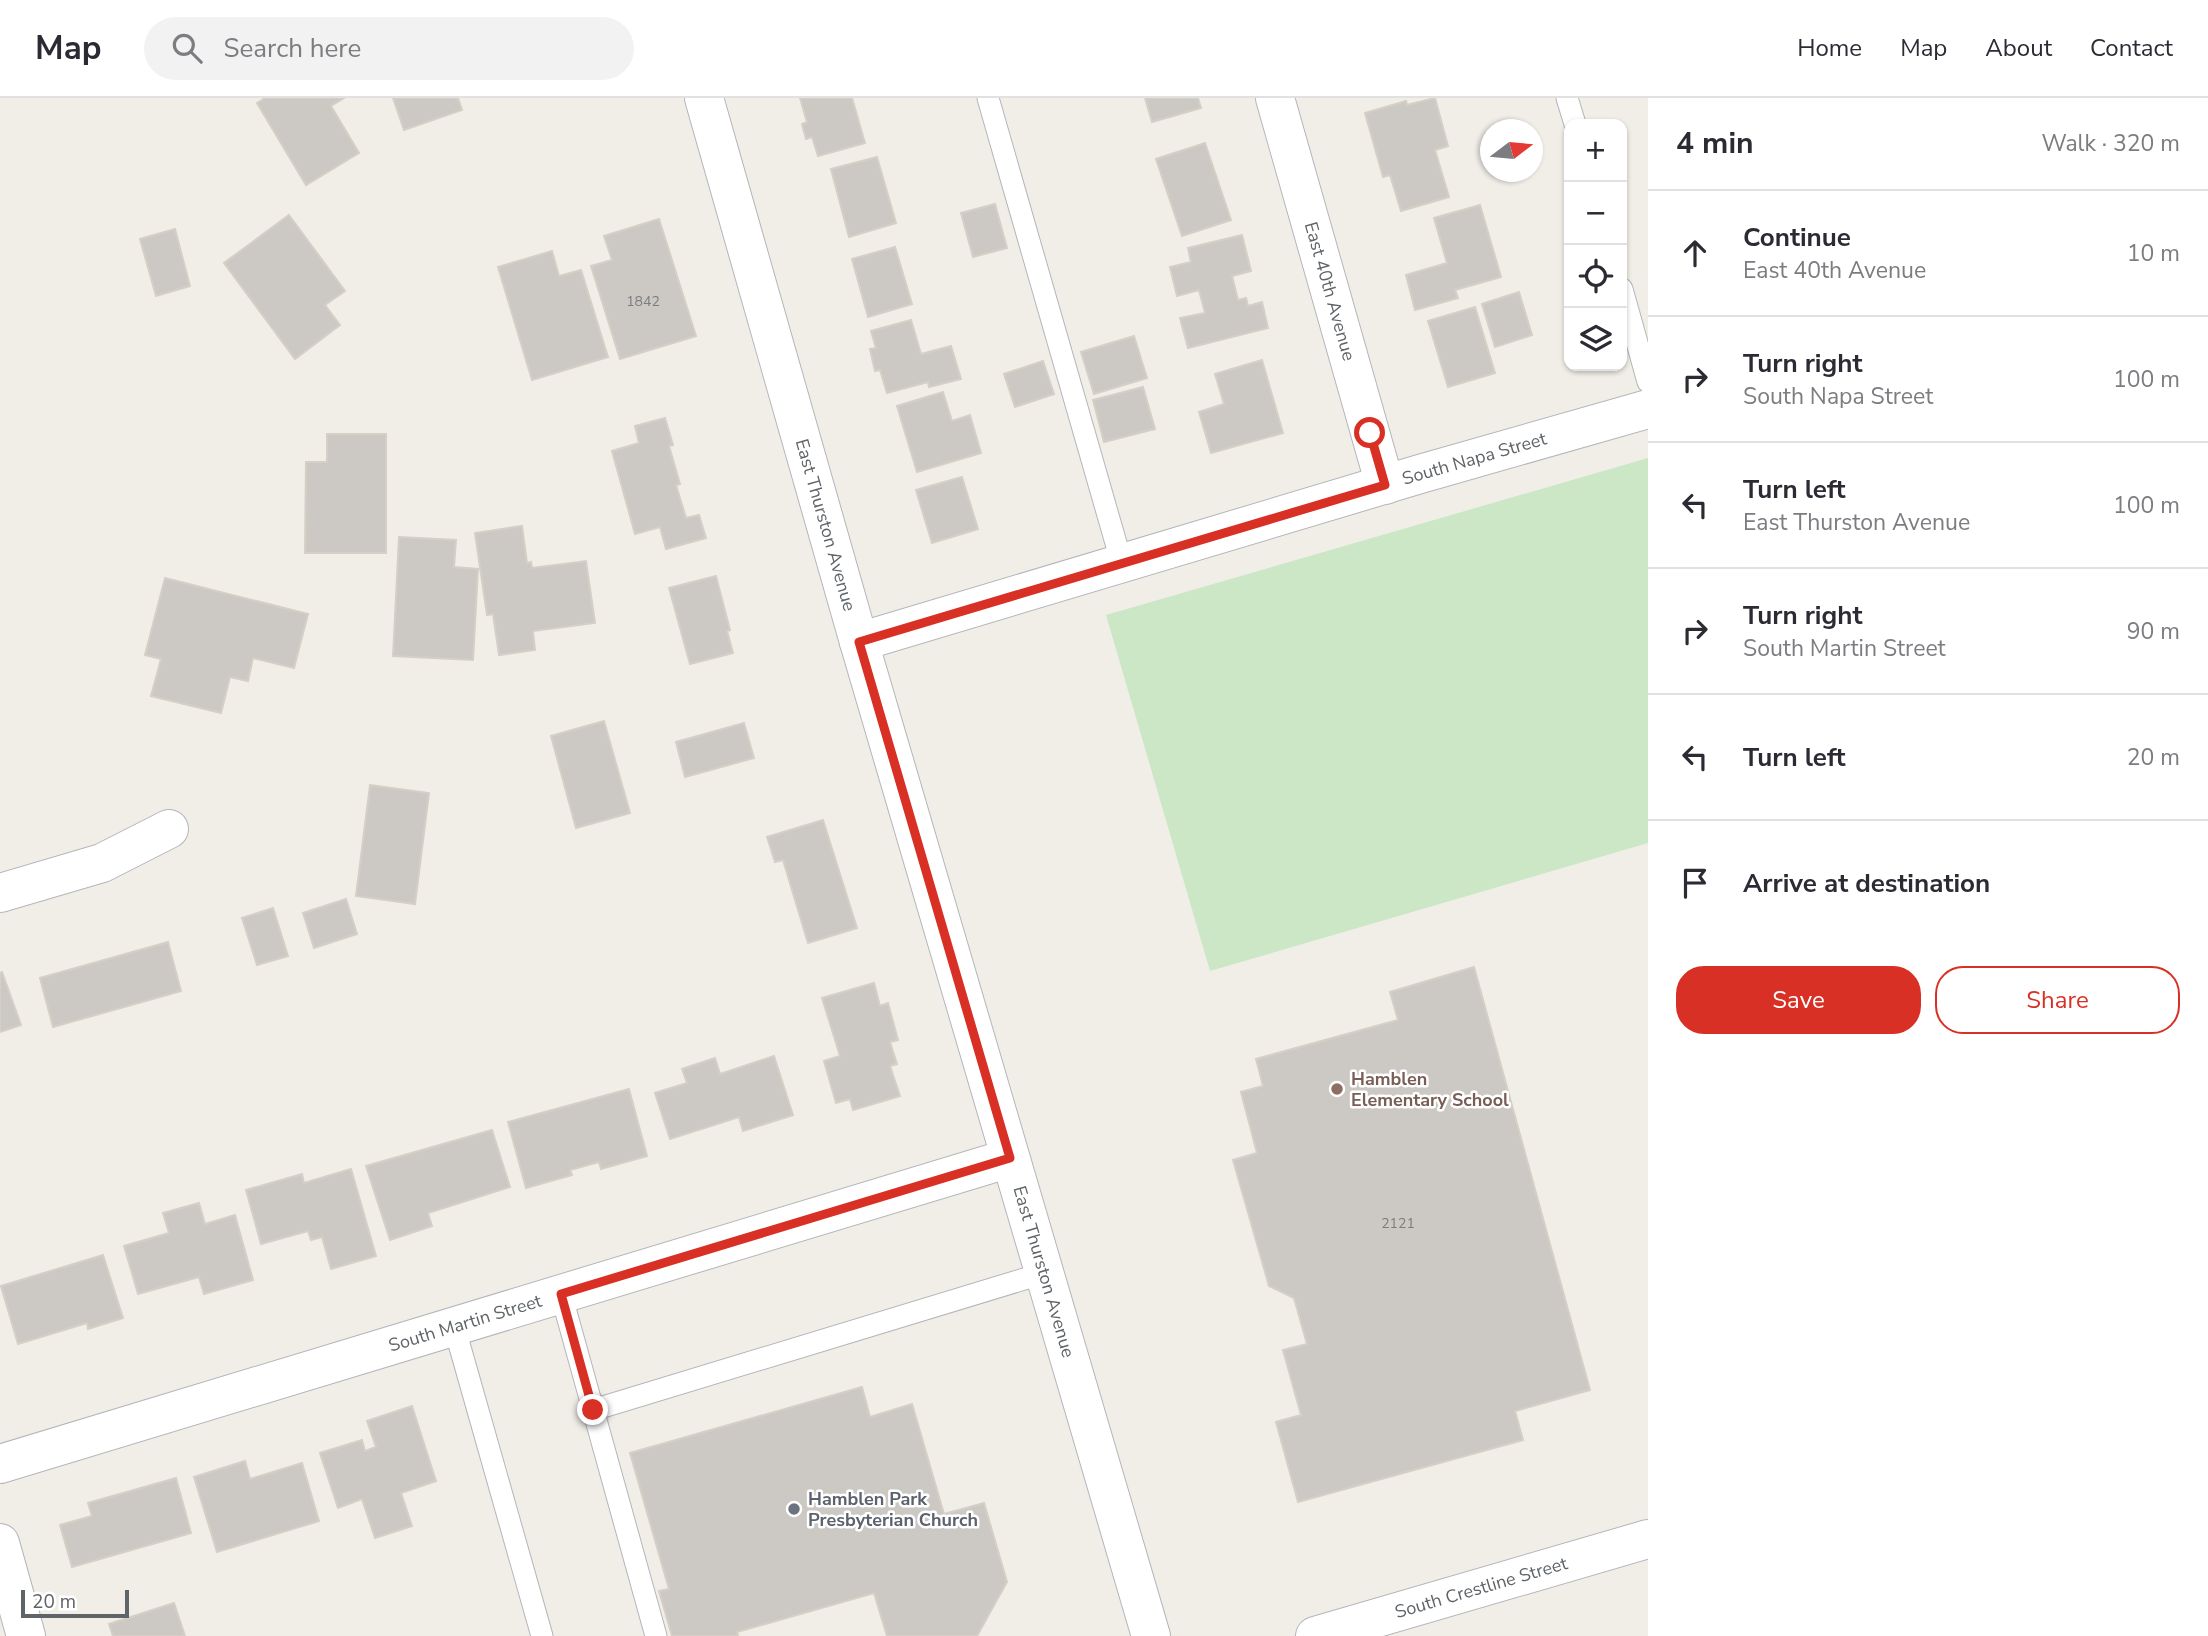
<!DOCTYPE html>
<meta charset="utf-8">
<style>
body{margin:0;font-family:"Nunito Sans",sans-serif;background:#f2f2f3;color:#2b2b33}
.controls{position:absolute;right:21px;top:21px;display:grid;overflow:hidden;border-radius:14px;box-shadow:0 2px 5px #0004}
.controls button{width:63px;height:63px;display:grid;place-items:center;padding:0;border:0;border-bottom:2px solid #e1e1e2;background:#fff;color:#2b2b33;font:35px sans-serif}
.compass{position:absolute;left:1480px;top:21px;width:63px;height:63px;border-radius:50%;background:#fff;box-shadow:0 2px 5px #0004;rotate:74deg}
.scale{position:absolute;left:21px;bottom:18px;width:108px;box-sizing:border-box;padding-left:7px;border:4px solid #5f6468;border-top:0;font-size:19px;line-height:24px;white-space:nowrap;color:#5f6468;-webkit-text-stroke:5px #fff;paint-order:stroke}
.stop{position:absolute;width:21px;height:21px;margin:-16px;border:5px solid #d93025;border-radius:50%;background:#fff}
.stop.end{background:#d93025;border-color:#fff;box-shadow:0 2px 7px #0008}
.list{margin:0;padding:0;list-style:none}
h2{display:flex;justify-content:space-between;align-items:center;height:91px;margin:0;padding:0 28px;font-size:30px}
h2 small{font-size:23px;font-weight:400;color:#7c7c81}
.list li{display:grid;grid-template-columns:46px 1fr auto;gap:21px;align-items:center;box-sizing:border-box;height:126px;padding:0 28px;border-top:2px solid #e1e1e2}
.list b{display:block;font-size:26px;white-space:nowrap}
.list p{margin:0;font-size:23px;white-space:nowrap;color:#7c7c81}
.list em{font-size:23px;font-style:normal;color:#7c7c81}
.actions{display:flex;gap:14px;padding:21px 28px}
.actions a{flex:1;padding:16px 0;border:2px solid #d93025;border-radius:28px;text-align:center;font-size:24px;color:#d93025}
.actions .main{background:#d93025;color:#fff}
.icon{flex:none;width:38px;height:38px;fill:none;stroke:currentColor;stroke-width:2;stroke-linecap:round;stroke-linejoin:round}
.map{position:relative;flex:none;width:1648px;height:1538px;overflow:hidden}
header{display:flex;align-items:center;gap:42px;box-sizing:border-box;height:98px;padding:0 35px;background:#fff;border-bottom:2px solid #e1e1e2}
header strong{font-size:33px}
nav{display:flex;gap:38px;margin-inline-start:auto;font-size:24px}
.search{width:490px;height:63px;background:#f2f2f3;display:flex;align-items:center;gap:18px;box-sizing:border-box;padding:0 24px;border-radius:38px;color:#7c7c81;font-size:26px}
main{display:flex}
aside{flex:1;background:#fff}
.map>svg:first-child{display:block}
.green{fill:#cbe7c6}
.building{fill:#ccc9c5;stroke:#d5cfc6;stroke-width:2}
.lines{fill:none;stroke-linecap:round;stroke-linejoin:round}
.service-casing{stroke:#b3b6ba;stroke-width:23}
.minor-casing{stroke:#b3b6ba;stroke-width:40}
.tertiary-casing{stroke:#b3b6ba;stroke-width:40}
.service{stroke:#fff;stroke-width:21}
.minor{stroke:#fff;stroke-width:38}
.tertiary{stroke:#fff;stroke-width:38}
.route{stroke:#d93025;stroke-width:9}
.education-dot{fill:#8d6e63;stroke:#fff;stroke-width:2.5}
.worship-dot{fill:#6b7280;stroke:#fff;stroke-width:2.5}
.labels{text-anchor:middle;stroke-width:5;stroke-linejoin:round;paint-order:stroke}
.number-label{font-size:14px;fill:#7a7d7f}
.street-label{font-size:18px;fill:#5f6468;stroke:#fff}
.education-label{font-size:18px;font-weight:bold;fill:#785e54;stroke:#fff;text-anchor:start}
.worship-label{font-size:18px;font-weight:bold;fill:#5b616d;stroke:#fff;text-anchor:start}
</style>
<header>
<strong>Map</strong>
<div class="search"><svg class="icon" aria-label="search" viewBox="0 0 24 24"><circle cx="10" cy="10" r="6"/><path d="M15 15l6 6"/></svg>Search here</div>
<nav><a>Home</a><a>Map</a><a>About</a><a>Contact</a></nav>
</header>
<main>
<div class="map">
<svg width="1648" height="1538" viewBox="0 0 1648 1538">
<rect width="100%" height="100%" fill="#f1eee8"/>
<path class="green" d="M 1648,360 L 1648,745 L 1210,873 L 1106,517 Z"/>
<g class="building">
<path d="M 265,0 L 344,0 L 331,8 L 359,55 L 306,87 L 257,5 Z"/>
<path d="M 393,0 L 458,0 L 462,12 L 404,32 Z"/>
<path d="M 800,0 L 852,0 L 865,45 L 818,58 L 812,39 L 806,41 L 802,26 L 807,24 Z"/>
<path d="M 1145,0 L 1198,0 L 1201,10 L 1152,24 Z"/>
<path d="M 1435,0 L 1448,48 L 1435,52 L 1449,99 L 1401,113 L 1390,77 L 1383,79 L 1365,15 L 1406,3 L 1407,7 Z"/>
<path d="M 1205,45 L 1231,122 L 1182,138 L 1156,61 Z"/>
<path d="M 877,59 L 896,125 L 849,139 L 831,71 Z"/>
<path d="M 995,106 L 1007,150 L 973,159 L 961,115 Z"/>
<path d="M 1480,107 L 1501,179 L 1455,192 L 1458,200 L 1415,212 L 1406,177 L 1447,165 L 1434,120 Z"/>
<path d="M 289,117 L 345,193 L 325,207 L 340,227 L 295,261 L 224,165 Z"/>
<path d="M 659,121 L 696,238 L 620,261 L 591,168 L 612,162 L 604,138 Z"/>
<path d="M 175,131 L 190,188 L 156,198 L 140,141 Z"/>
<path d="M 1242,137 L 1251,173 L 1232,178 L 1238,202 L 1246,200 L 1248,208 L 1262,204 L 1268,230 L 1188,250 L 1180,220 L 1205,215 L 1199,192 L 1177,198 L 1170,169 L 1191,164 L 1188,150 Z"/>
<path d="M 895,149 L 912,206 L 868,219 L 852,161 Z"/>
<path d="M 552,153 L 559,178 L 581,172 L 608,259 L 532,282 L 498,169 Z"/>
<path d="M 1519,194 L 1532,237 L 1495,249 L 1482,206 Z"/>
<path d="M 1475,209 L 1495,275 L 1448,289 L 1428,223 Z"/>
<path d="M 911,222 L 921,256 L 951,248 L 961,281 L 929,289 L 928,284 L 887,295 L 880,272 L 875,273 L 870,251 L 876,250 L 871,233 Z"/>
<path d="M 1134,238 L 1147,280 L 1094,296 L 1081,254 Z"/>
<path d="M 1262,262 L 1283,335 L 1211,355 L 1199,314 L 1224,306 L 1215,276 Z"/>
<path d="M 1043,263 L 1054,296 L 1015,309 L 1004,276 Z"/>
<path d="M 1143,289 L 1155,331 L 1104,344 L 1093,302 Z"/>
<path d="M 943,294 L 952,323 L 970,317 L 981,355 L 917,374 L 897,308 Z"/>
<path d="M 665,320 L 673,347 L 669,348 L 680,386 L 676,387 L 686,420 L 699,417 L 706,440 L 666,451 L 660,429 L 635,436 L 612,353 L 639,345 L 635,328 Z"/>
<path d="M 327,336 L 386,336 L 386,455 L 305,455 L 306,364 L 327,364 Z"/>
<path d="M 962,379 L 978,431 L 932,445 L 916,392 Z"/>
<path d="M 522,428 L 527,465 L 531,464 L 532,470 L 586,463 L 595,525 L 533,533 L 535,552 L 499,557 L 493,516 L 487,517 L 475,435 Z"/>
<path d="M 399,439 L 456,442 L 454,469 L 478,471 L 473,562 L 393,558 Z"/>
<path d="M 716,478 L 730,532 L 727,533 L 733,555 L 690,566 L 669,490 Z"/>
<path d="M 165,480 L 308,516 L 294,570 L 253,560 L 248,583 L 230,579 L 221,615 L 151,598 L 161,561 L 145,557 Z"/>
<path d="M 604,623 L 630,715 L 576,730 L 551,638 Z"/>
<path d="M 744,625 L 754,660 L 685,679 L 676,644 Z"/>
<path d="M 370,687 L 429,695 L 415,806 L 356,798 Z"/>
<path d="M 823,722 L 857,830 L 808,845 L 783,762 L 775,764 L 767,739 Z"/>
<path d="M 346,801 L 357,836 L 314,850 L 303,815 Z"/>
<path d="M 273,810 L 288,858 L 257,867 L 242,820 Z"/>
<path d="M 168,844 L 181,893 L 53,929 L 40,880 Z"/>
<path d="M 1474,869 L 1590,1292 L 1515,1313 L 1523,1342 L 1298,1404 L 1276,1324 L 1301,1317 L 1283,1252 L 1307,1246 L 1294,1200 L 1269,1188 L 1233,1062 L 1257,1055 L 1241,994 L 1263,988 L 1256,961 L 1398,922 L 1390,894 Z"/>
<path d="M 2,874 L 21,927 L 0,934 L 0,875 Z"/>
<path d="M 874,885 L 880,908 L 888,905 L 898,942 L 890,944 L 897,966 L 890,968 L 900,998 L 853,1012 L 850,1001 L 836,1005 L 824,963 L 840,958 L 822,900 Z"/>
<path d="M 774,958 L 793,1017 L 743,1033 L 739,1019 L 670,1041 L 655,995 L 687,985 L 682,971 L 715,960 L 720,976 Z"/>
<path d="M 629,991 L 647,1058 L 601,1071 L 599,1064 L 570,1072 L 572,1077 L 526,1090 L 508,1024 Z"/>
<path d="M 492,1032 L 510,1089 L 428,1115 L 432,1128 L 390,1142 L 366,1068 Z"/>
<path d="M 351,1071 L 376,1158 L 331,1171 L 322,1139 L 311,1142 L 308,1133 L 261,1146 L 246,1092 L 302,1076 L 304,1085 Z"/>
<path d="M 199,1105 L 205,1126 L 235,1117 L 253,1182 L 204,1196 L 199,1179 L 138,1196 L 124,1148 L 169,1135 L 163,1115 Z"/>
<path d="M 103,1157 L 123,1220 L 88,1231 L 87,1225 L 18,1246 L 1,1188 Z"/>
<path d="M 862,1289 L 870,1319 L 912,1306 L 944,1416 L 984,1405 L 1007,1484 L 977,1538 L 887,1538 L 874,1495 L 737,1534 L 738,1538 L 672,1538 L 659,1493 L 669,1491 L 630,1355 Z"/>
<path d="M 412,1308 L 436,1383 L 401,1395 L 412,1428 L 375,1440 L 362,1401 L 338,1410 L 320,1355 L 362,1342 L 365,1353 L 376,1349 L 367,1323 Z"/>
<path d="M 245,1363 L 250,1381 L 302,1365 L 319,1423 L 217,1454 L 194,1379 Z"/>
<path d="M 176,1380 L 191,1435 L 72,1469 L 60,1427 L 92,1418 L 88,1405 Z"/>
<path d="M 174,1505 L 185,1538 L 113,1538 L 109,1526 Z"/>
</g>
<g class="lines">
<defs>
<g id="service">
<path d="M 988,0 L 1122,466"/>
<path d="M 1567,0 L 1575,26"/>
<path d="M 1622,191 L 1648,284"/>
<path d="M 561,1196 L 656,1538"/>
<path d="M 454,1228 L 542,1538"/>
<path d="M 593,1312 L 1044,1175"/>
</g>
<g id="minor">
<path id="s1" d="M 1275,0 L 1385,387"/>
<path id="s2" d="M 859,544 L 1420,376 L 1648,311"/>
<path d="M 0,795 L 102,765 L 169,731"/>
<path id="s3" d="M 0,1366 L 1010,1060"/>
<path d="M 0,1445 L 26,1538"/>
</g>
<g id="tertiary">
<path id="s4" d="M 704,0 L 859,544 L 1151,1538"/>
<path id="s5" d="M 1315,1538 L 1648,1441"/>
</g>
</defs>
<use href="#service" class="service-casing"/>
<use href="#minor" class="minor-casing"/>
<use href="#tertiary" class="tertiary-casing"/>
<use href="#service" class="service"/>
<use href="#minor" class="minor"/>
<use href="#tertiary" class="tertiary"/>
</g>
<g class="lines">
<path class="route" d="M 593,1312 L 561,1196 L 1010,1060 L 859,544 L 1385,387 L 1370,335"/>
</g>
<circle class="education-dot" cx="1337" cy="991" r="7"/>
<circle class="worship-dot" cx="794" cy="1411" r="7"/>
<g class="labels">
<g class="number-label">
<text x="643" y="208">1842</text>
<text x="1398" y="1130">2121</text>
</g>
<g class="street-label">
<text dy="6" stroke="none"><textPath href="#s1" startOffset="201">East 40th Avenue</textPath></text>
<text dy="6" stroke="none"><textPath href="#s2" startOffset="642">South Napa Street</textPath></text>
<text dy="6" stroke="none"><textPath href="#s4" startOffset="444">East Thurston Avenue</textPath></text>
<text dy="6" stroke="none"><textPath href="#s4" startOffset="1222">East Thurston Avenue</textPath></text>
<text dy="6" stroke="none"><textPath href="#s3" startOffset="486">South Martin Street</textPath></text>
<text dy="6" stroke="none"><textPath href="#s5" startOffset="173">South Crestline Street</textPath></text>
</g>
<g class="education-label">
<text x="1351" y="987">Hamblen<tspan x="1351" dy="21">Elementary School</tspan></text>
</g>
<g class="worship-label">
<text x="808" y="1407">Hamblen Park<tspan x="808" dy="21">Presbyterian Church</tspan></text>
</g>
</g>
</svg>
<div class="controls">
<button>+</button>
<button>−</button>
<button><svg class="icon" aria-label="locate" viewBox="0 0 24 24"><circle cx="12" cy="12" r="6"/><path d="M12 2v4M12 18v4M2 12h4M18 12h4"/></svg></button>
<button><svg class="icon" aria-label="layers" viewBox="0 0 24 24"><path d="M12 4l9 5-9 5-9-5zM3 14l9 5 9-5"/></svg></button>
</div>
<svg class="compass" viewBox="-18 -18 36 36"><path d="M0-13l5 13h-10z" fill="#e53935"/><path d="M0 13l5-13h-10z" fill="#7c7c81"/></svg>
<div class="scale">20 m</div>
<div class="stop" style="left:1370px;top:335px"></div>
<div class="stop end" style="left:593px;top:1312px"></div>
</div>
<aside>
<h2>4 min<small>Walk · 320 m</small></h2>
<ul class="list">
<li><svg class="icon" aria-label="ahead" viewBox="0 0 24 24"><path d="M12 20V5M6 11l6-6 6 6"/></svg><div><b>Continue</b><p>East 40th Avenue</p></div><em>10 m</em></li>
<li><svg class="icon" aria-label="right" viewBox="0 0 24 24"><path d="M7 20v-9h11M14 6l5 5-5 5"/></svg><div><b>Turn right</b><p>South Napa Street</p></div><em>100 m</em></li>
<li><svg class="icon" aria-label="left" viewBox="0 0 24 24"><path d="M17 20v-9H6M10 6l-5 5 5 5"/></svg><div><b>Turn left</b><p>East Thurston Avenue</p></div><em>100 m</em></li>
<li><svg class="icon" aria-label="right" viewBox="0 0 24 24"><path d="M7 20v-9h11M14 6l5 5-5 5"/></svg><div><b>Turn right</b><p>South Martin Street</p></div><em>90 m</em></li>
<li><svg class="icon" aria-label="left" viewBox="0 0 24 24"><path d="M17 20v-9H6M10 6l-5 5 5 5"/></svg><div><b>Turn left</b></div><em>20 m</em></li>
<li><svg class="icon" aria-label="arrive" viewBox="0 0 24 24"><path d="M6 21V4h12l-3 4 3 4H6"/></svg><div><b>Arrive at destination</b></div></li>
</ul>
<div class="actions"><a class="main">Save</a><a>Share</a></div>
</aside>
</main>
